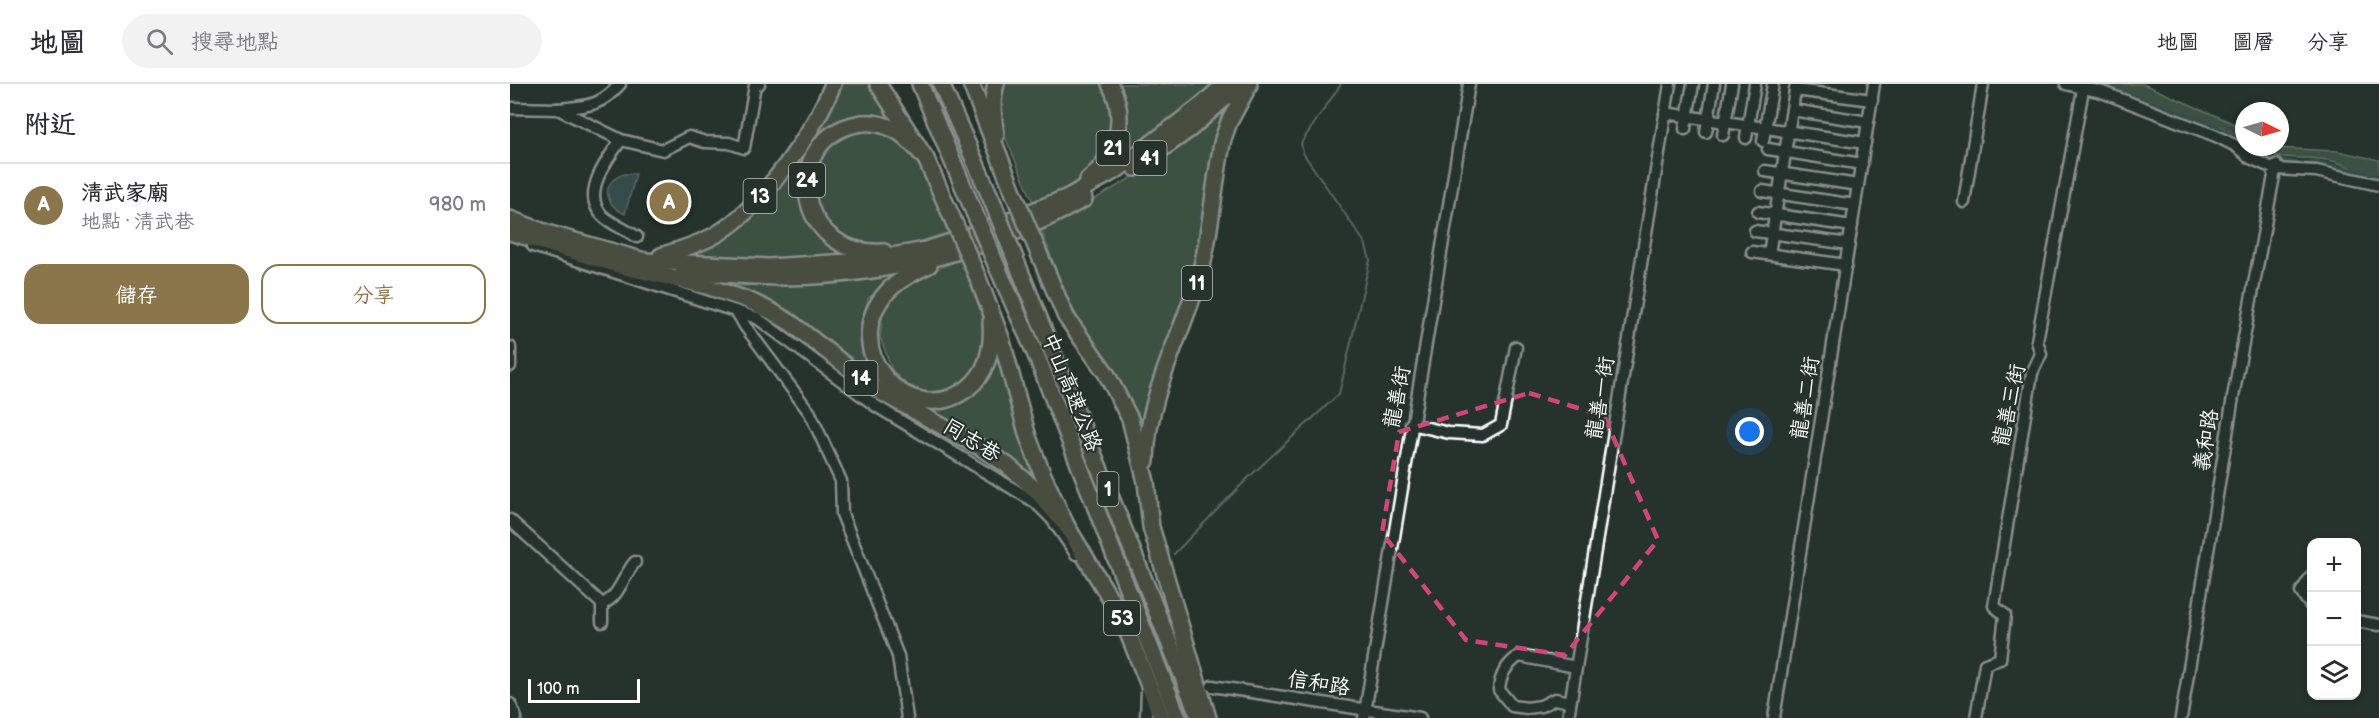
<!DOCTYPE html>
<html lang="zh-TW">
<meta charset="utf-8">
<style>
body{margin:0;font-family:"Balsamiq Sans","LXGW WenKai TC",sans-serif;background:#f2f2f3;color:#2b2b33}
.controls{position:absolute;right:18px;bottom:18px;display:grid;overflow:hidden;border-radius:12px;box-shadow:0 3px 9px #0003}
.controls button{width:54px;height:54px;display:grid;place-items:center;padding:0;border:0;border-bottom:2px solid #e1e1e2;background:#fff;color:#2b2b33;font:30px sans-serif}
.compass{position:absolute;left:1725px;top:18px;width:54px;height:54px;border-radius:50%;background:#fff;box-shadow:0 3px 9px #0003;rotate:95deg}
.scale{position:absolute;left:18px;bottom:15px;width:112px;box-sizing:border-box;padding-left:6px;border:3px solid #fff;border-top:0;font-size:16px;line-height:21px;white-space:nowrap;color:#fff;-webkit-text-stroke:4px #26332d;paint-order:stroke}
.you{position:absolute;left:1240px;top:348px;width:21px;height:21px;margin:-15px;border:4px solid #fff;border-radius:50%;background:#1a73e8;box-shadow:0 0 0 9px #1a73e833}
.badge{display:grid;place-items:center;width:39px;height:39px;border-radius:50%;background:#8a764a;color:#fff;font-size:20px;font-weight:700}
.pin{position:absolute;translate:-50% -50%;border:3px solid #fff;box-shadow:0 2px 6px #0006}
.list{margin:0;padding:0;list-style:none}
h2{display:flex;justify-content:space-between;align-items:center;height:78px;margin:0;padding:0 24px;font-size:26px}
h2 small{font-size:20px;font-weight:400;color:#7c7c81}
.list li{display:grid;grid-template-columns:39px 1fr auto;gap:18px;align-items:center;box-sizing:border-box;height:84px;padding:0 24px;border-top:2px solid #e1e1e2}
.list b{display:block;font-size:22px;white-space:nowrap}
.list p{margin:0;font-size:20px;white-space:nowrap;color:#7c7c81}
.list em{font-size:20px;font-style:normal;color:#7c7c81}
.actions{display:flex;gap:12px;padding:18px 24px}
.actions a{flex:1;padding:14px 0;border:2px solid #8a764a;border-radius:18px;text-align:center;font-size:21px;color:#8a764a}
.actions .main{background:#8a764a;color:#fff}
.icon{flex:none;width:33px;height:33px;fill:none;stroke:currentColor;stroke-width:2;stroke-linecap:round;stroke-linejoin:round}
.map{position:relative;flex:none;width:1869px;height:634px;overflow:hidden}
header{display:flex;align-items:center;gap:36px;box-sizing:border-box;height:84px;padding:0 30px;background:#fff;border-bottom:2px solid #e1e1e2}
header strong{font-size:28px}
nav{display:flex;gap:33px;margin-inline-start:auto;font-size:21px}
.search{width:420px;height:54px;background:#f2f2f3;display:flex;align-items:center;gap:15px;box-sizing:border-box;padding:0 21px;border-radius:33px;color:#7c7c81;font-size:22px}
main{display:flex}
aside{flex:1;background:#fff}
.map>svg:first-child{display:block}
.green{fill:#58745a;stroke:#acbaac;stroke-width:1.5}
.water{fill:#486a6e;stroke:#91a6a8;stroke-width:1.5}
.lines{fill:none;stroke-linecap:round;stroke-linejoin:round}
.stream{stroke:#91a6a8;stroke-width:2}
.canal{stroke:#486a6e;stroke-width:8}
.minor-tunnel{stroke:#3c4742;stroke-width:10;stroke-dasharray:10 5;stroke-linecap:butt}
.minor-casing{stroke:#fff;stroke-width:15}
.highway-casing{stroke:#fff;stroke-width:20}
.minor{stroke:#26332d;stroke-width:10}
.highway{stroke:#716e59;stroke-width:15}
.highway-bridge-casing{stroke:#fff;stroke-width:20;stroke-linecap:butt}
.highway-bridge{stroke:#716e59;stroke-width:15}
.marked{fill:none;stroke:#ce467c;stroke-width:4.5;stroke-dasharray:12 8;stroke-linejoin:round}
.labels{text-anchor:middle;stroke-width:4.5;stroke-linejoin:round;paint-order:stroke}
.shield{fill:#26332d;stroke:#bec2c0;stroke-width:1.5}
.shield-label{font-size:20px;font-weight:bold;fill:#fff}
.street-label{font-size:21px;fill:#fff;stroke:#26332d}
</style>
<header>
<strong>地圖</strong>
<div class="search"><svg class="icon" aria-label="search" viewBox="0 0 24 24"><circle cx="10" cy="10" r="6"/><path d="M15 15l6 6"/></svg>搜尋地點</div>
<nav><a>地圖</a><a>圖層</a><a>分享</a></nav>
</header>
<main>
<aside>
<h2>附近<small></small></h2>
<ul class="list">
<li><span class="badge">A</span><div><b>清武家廟</b><p>地點 · 清武巷</p></div><em>980 m</em></li>
</ul>
<div class="actions"><a class="main">儲存</a><a>分享</a></div>
</aside>
<div class="map">
<svg width="1869" height="634" viewBox="0 0 1869 634">
<rect width="100%" height="100%" fill="#26332d"/>
<filter id="ink" filterUnits="userSpaceOnUse"><feTurbulence type="fractalNoise" baseFrequency=".0167" numOctaves="2"/><feDisplacementMap in="SourceGraphic" scale="12" xChannelSelector="R" yChannelSelector="G"/><feConvolveMatrix kernelMatrix="1 2 1 2 8 2 1 2 1" color-interpolation-filters="sRGB"/></filter>
<g filter="url(#ink)">
<g class="green">
<path d="M 331,0 L 363,0 L 385,38 L 341,36 L 296,79 L 299,137 L 349,173 L 243,178 L 173,170 L 189,165 L 237,137 L 292,68 L 320,27 Z"/>
<path d="M 489,0 L 594,0 L 598,5 L 606,43 L 584,85 L 556,104 L 524,120 L 487,34 Z"/>
<path d="M 601,0 L 709,0 L 596,86 L 607,59 Z"/>
<path d="M 1592,0 L 1633,0 L 1734,44 L 1734,56 L 1712,43 Z"/>
<path d="M 724,12 L 700,91 L 684,192 L 643,296 L 631,350 L 628,350 L 614,306 L 575,247 L 556,212 L 530,143 L 590,112 L 631,88 Z"/>
<path d="M 348,47 L 370,47 L 390,56 L 425,96 L 444,147 C 419,154 394,165 368,163 C 351,162 319,152 311,136 C 301,117 302,83 316,66 C 324,56 336,51 348,47 Z"/>
<path d="M 1745,63 L 1827,67 L 1869,76 L 1869,97 L 1852,93 L 1853,89 C 1843,86 1833,79 1822,77 C 1793,70 1773,80 1745,63 Z"/>
<path d="M 456,173 L 481,247 L 464,291 L 443,306 L 414,308 L 395,300 L 382,286 L 370,253 L 373,228 L 393,199 Z"/>
<path d="M 384,187 L 366,210 L 359,213 L 351,238 L 362,282 L 356,280 L 357,287 L 281,231 L 222,202 L 305,199 Z"/>
<path d="M 489,261 L 539,406 L 406,322 C 420,321 450,320 462,311 C 476,300 484,278 489,261 Z"/>
</g>
<path class="water" d="M 114,90 L 126,90 L 115,130 C 94,121 90,98 114,90 Z"/>
<g class="lines">
<path class="stream" d="M 664,470 L 738,394 L 829,310 L 860,176 L 855,159 L 793,69 L 791,59 L 831,0"/>
<g class="canal">
<path d="M 1603,7 L 1702,42 L 1734,60"/>
<path d="M 1738,63 L 1756,75 L 1786,81 L 1807,80 L 1869,94"/>
</g>
<path class="minor-tunnel" d="M 635,565 L 682,546"/>
<defs>
<g id="minor">
<path d="M 1556,0 L 1592,8 L 1706,52 L 1726,62 L 1740,74 L 1765,85 L 1806,87 L 1869,101"/>
<path d="M 1285,6 L 1362,16"/>
<path d="M 0,24 L 48,25 L 111,56 L 153,66 L 179,53 L 195,58 L 219,59 L 234,64 L 245,1 L 249,0"/>
<path d="M 48,25 C 77,22 90,23 110,0"/>
<path d="M 1282,26 L 1358,38"/>
<path d="M 1155,29 L 1355,59"/>
<path d="M 1175,45 L 1183,0"/>
<path d="M 1196,48 L 1204,0"/>
<path d="M 1213,51 L 1222,0"/>
<path d="M 1236,54 L 1245,0"/>
<path d="M 111,56 C 97,76 69,111 94,133 C 103,141 117,146 127,153"/>
<path d="M 1253,57 L 1263,0"/>
<path d="M 1258,65 L 1352,80"/>
<path d="M 1255,87 L 1348,101"/>
<path d="M 1252,107 L 1345,121"/>
<path d="M 1454,118 L 1473,0"/>
<path d="M 1248,128 L 1342,142"/>
<path d="M 1245,147 L 1339,160"/>
<path d="M 23,162 L 247,234 L 366,322 L 525,418 L 542,435 L 566,470"/>
<path d="M 1242,168 L 1336,181"/>
<path d="M 1259,170 L 1286,0"/>
<path d="M 227,228 L 235,242 L 300,329 L 331,397 L 332,430 L 388,572 L 397,634"/>
<path d="M 0,263 L 0,282"/>
<path d="M 901,340 L 939,349 L 973,351 L 991,341 L 1006,263"/>
<path d="M 0,436 L 92,520"/>
<path d="M 1802,491 L 1791,508 L 1802,523"/>
<path d="M 1846,537 L 1869,541"/>
<path d="M 92,538 L 92,520 C 109,514 114,490 125,478"/>
<path d="M 702,602 L 910,634"/>
<path d="M 1060,618 L 1045,615 L 1031,622 L 1017,624 L 1002,622 L 989,606 C 990,591 996,581 1009,572 L 1066,583"/>
<path d="M 0,620 L 6,634"/>
<path d="M 636,634 L 637,606"/>
<path d="M 854,634 L 959,0"/>
<path d="M 1058,634 L 1160,0"/>
<path d="M 1264,634 L 1364,0"/>
<path d="M 1466,634 L 1475,580 L 1490,575 L 1495,531 L 1484,522 L 1522,289 L 1531,270 L 1527,257 L 1574,0"/>
<path d="M 1671,634 L 1723,313 L 1766,81"/>
</g>
<g id="highway">
<path d="M 368,0 L 416,75 L 440,129"/>
<path d="M 410,0 L 464,128"/>
<path d="M 431,0 L 483,119"/>
<path d="M 461,0 L 504,110"/>
<path d="M 486,51 C 483,34 481,16 486,0"/>
<path d="M 625,84 L 680,45 L 731,0"/>
<path d="M 578,96 C 608,71 618,34 600,0"/>
<path d="M 0,135 L 37,149 L 135,177 L 259,183 L 354,177 L 416,166 L 460,152 L 558,113 L 608,85 L 693,20 L 715,0"/>
<path d="M 0,148 L 115,183 L 196,202 L 240,217 L 261,227 L 281,239 L 367,306 L 473,365 L 497,381 L 526,406 L 556,441"/>
<path d="M 527,165 L 556,233 L 596,289 L 620,335 L 636,398 L 641,443 L 698,634"/>
<path d="M 374,168 C 282,173 271,55 347,40 C 359,37 375,40 387,47 C 399,54 407,65 416,75"/>
<path d="M 151,172 C 170,165 189,161 207,150 C 251,124 304,48 323,0"/>
<path d="M 506,177 L 687,628"/>
<path d="M 419,181 C 404,188 388,196 377,208 C 325,265 399,350 458,304 C 478,288 483,264 481,238"/>
<path d="M 488,185 L 529,278 L 668,634"/>
<path d="M 173,187 C 207,189 240,193 273,193 C 377,192 483,166 574,115"/>
<path d="M 468,194 L 491,254 L 518,353 L 532,389 L 556,441 L 612,534 L 652,634"/>
<path d="M 636,377 C 637,307 675,248 692,182 C 702,140 704,97 713,55 L 719,38 L 739,1"/>
</g>
</defs>
<use href="#minor" class="minor-casing"/>
<use href="#highway" class="highway-casing"/>
<use href="#minor" class="minor"/>
<use href="#highway" class="highway"/>
<defs>
<g id="highway-bridge">
<path d="M 504,110 L 527,165"/>
<path d="M 483,119 L 506,177"/>
<path d="M 464,128 L 488,185"/>
<path d="M 440,129 L 468,194"/>
</g>
</defs>
<use href="#highway-bridge" class="highway-bridge-casing"/>
<use href="#highway-bridge" class="highway-bridge"/>
</g>
</g>
<path d="M0 0H1869V634H0ZM 1019,309 L 1094,332 L 1148,456 L 1055,571 L 956,556 L 872,449 L 889,348 Z" fill="#26332d" fill-opacity=".55" fill-rule="evenodd"/>
<path class="marked" d="M 1019,309 L 1094,332 L 1148,456 L 1055,571 L 956,556 L 872,449 L 889,348 Z"/>
<g class="labels">
<g class="shield">
<rect x="586.5" y="47" width="33" height="34" rx="4.5"/>
<rect x="623.5" y="57" width="33" height="34" rx="4.5"/>
<rect x="279" y="79" width="36" height="34" rx="4.5"/>
<rect x="233.5" y="95" width="33" height="34" rx="4.5"/>
<rect x="672" y="182" width="30" height="34" rx="4.5"/>
<rect x="334.5" y="277" width="33" height="34" rx="4.5"/>
<rect x="587.5" y="388" width="21" height="34" rx="4.5"/>
<rect x="594" y="517" width="36" height="34" rx="4.5"/>
</g>
<g class="shield-label">
<text x="603" y="71">21</text>
<text x="640" y="81">41</text>
<text x="297" y="103">24</text>
<text x="250" y="119">13</text>
<text x="687" y="206">11</text>
<text x="351" y="301">14</text>
<text x="598" y="412">1</text>
<text x="612" y="541">53</text>
</g>
<g class="street-label">
<text transform="translate(562 308) rotate(68)" y="7">中山高速公路</text>
<text transform="translate(887 313) rotate(-79)" y="7">龍善街</text>
<text transform="translate(1090 314) rotate(-81)" y="7">龍善一街</text>
<text transform="translate(1295 314) rotate(-81)" y="7">龍善二街</text>
<text transform="translate(1499 321) rotate(-78)" y="7">龍善三街</text>
<text transform="translate(462 356) rotate(31)" y="7">同志巷</text>
<text transform="translate(1696 356) rotate(-81)" y="7">義和路</text>
<text transform="translate(809 599) rotate(9)" y="7">信和路</text>
</g>
</g>
</svg>
<div class="controls">
<button>+</button>
<button>−</button>
<button><svg class="icon" aria-label="layers" viewBox="0 0 24 24"><path d="M12 4l9 5-9 5-9-5zM3 14l9 5 9-5"/></svg></button>
</div>
<svg class="compass" viewBox="-18 -18 36 36"><path d="M0-13l5 13h-10z" fill="#e53935"/><path d="M0 13l5-13h-10z" fill="#7c7c81"/></svg>
<div class="scale">100 m</div>
<div class="you"></div>
<div class="pin badge" style="left:159px;top:118px">A</div>
</div>
</main>
